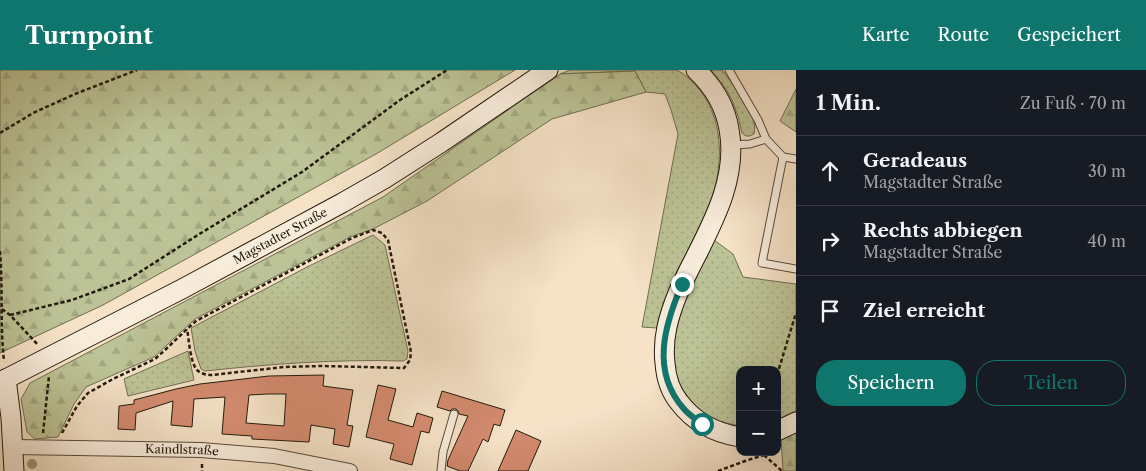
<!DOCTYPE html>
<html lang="de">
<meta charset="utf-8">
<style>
body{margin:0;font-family:"Libre Caslon Text",serif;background:#242831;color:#f1f3f6}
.controls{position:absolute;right:15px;bottom:15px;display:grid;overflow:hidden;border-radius:10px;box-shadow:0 5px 20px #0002}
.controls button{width:45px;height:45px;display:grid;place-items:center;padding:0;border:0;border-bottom:1px solid #363941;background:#171b24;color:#f1f3f6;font:25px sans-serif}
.stop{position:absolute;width:15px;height:15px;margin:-11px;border:4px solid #0f766e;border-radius:50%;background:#fff}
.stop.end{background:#0f766e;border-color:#fff;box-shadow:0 1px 5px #0008}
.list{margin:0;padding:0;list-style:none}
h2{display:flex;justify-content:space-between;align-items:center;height:65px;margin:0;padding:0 20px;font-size:21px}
h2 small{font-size:16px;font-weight:400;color:#9ea1a6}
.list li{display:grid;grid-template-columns:32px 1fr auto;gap:15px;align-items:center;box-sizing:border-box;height:70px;padding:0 20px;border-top:1px solid #363941}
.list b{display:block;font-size:19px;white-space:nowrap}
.list p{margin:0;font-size:16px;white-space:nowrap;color:#9ea1a6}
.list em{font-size:16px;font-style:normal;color:#9ea1a6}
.actions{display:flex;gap:10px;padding:15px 20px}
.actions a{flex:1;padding:11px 0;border:1px solid #0f766e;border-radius:20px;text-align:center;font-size:18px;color:#0f766e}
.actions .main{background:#0f766e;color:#fff}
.icon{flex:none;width:28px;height:28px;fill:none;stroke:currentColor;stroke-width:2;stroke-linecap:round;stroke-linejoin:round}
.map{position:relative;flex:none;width:796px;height:401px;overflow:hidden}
header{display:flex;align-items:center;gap:30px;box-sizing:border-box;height:70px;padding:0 25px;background:#0f766e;color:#fff}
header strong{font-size:24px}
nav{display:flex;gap:28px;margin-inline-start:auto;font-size:18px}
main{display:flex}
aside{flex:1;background:#171b24}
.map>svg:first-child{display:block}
.grass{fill:url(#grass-dots);stroke:#6f6e51}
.forest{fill:url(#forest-firs);stroke:#6f6e51}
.building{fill:#d48b6f;stroke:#22190c;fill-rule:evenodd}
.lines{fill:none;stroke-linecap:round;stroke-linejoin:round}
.lane-casing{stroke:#574b3b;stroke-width:9}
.street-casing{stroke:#574b3b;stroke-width:16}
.secondary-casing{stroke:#22190c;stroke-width:21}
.path{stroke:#22190c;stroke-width:2.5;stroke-dasharray:4 2.5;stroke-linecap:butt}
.lane{stroke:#f8ecdb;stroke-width:7}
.street{stroke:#f8ecdb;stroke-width:14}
.secondary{stroke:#f8ecdb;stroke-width:19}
.tree{fill:#9f947b}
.route{stroke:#0f766e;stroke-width:6}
.labels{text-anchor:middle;stroke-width:4;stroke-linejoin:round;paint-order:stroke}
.street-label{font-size:12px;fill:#22190c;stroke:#f8ecdb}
</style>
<header>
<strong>Turnpoint</strong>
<nav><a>Karte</a><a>Route</a><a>Gespeichert</a></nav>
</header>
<main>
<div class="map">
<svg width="796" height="401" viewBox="0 0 796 401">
<defs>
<pattern id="grass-dots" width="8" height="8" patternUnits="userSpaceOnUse" patternTransform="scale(1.25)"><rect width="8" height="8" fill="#bcc396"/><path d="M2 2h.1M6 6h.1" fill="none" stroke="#a1a780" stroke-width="1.8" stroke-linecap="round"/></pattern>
<pattern id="forest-firs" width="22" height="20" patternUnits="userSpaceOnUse" patternTransform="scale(1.25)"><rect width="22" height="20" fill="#bcc396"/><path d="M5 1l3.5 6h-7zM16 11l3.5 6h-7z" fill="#a1a780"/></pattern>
</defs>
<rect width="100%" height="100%" fill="#f5e2c7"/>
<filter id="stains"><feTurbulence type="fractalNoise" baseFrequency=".004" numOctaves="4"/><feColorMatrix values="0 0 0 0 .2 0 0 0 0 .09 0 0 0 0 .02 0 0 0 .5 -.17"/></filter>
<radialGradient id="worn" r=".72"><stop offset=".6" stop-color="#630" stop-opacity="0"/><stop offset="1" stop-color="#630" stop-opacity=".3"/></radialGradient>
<g class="grass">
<path d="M 570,0 C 595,0 620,0 646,0 C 654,0 669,0 676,0 C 684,2 697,16 702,23 C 725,55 723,100 709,136 C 700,158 688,179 677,201 C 669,219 663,239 657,258 L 642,257 L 678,64 L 671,40 L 665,24 L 646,22 L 635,1 L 560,4 Z"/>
<path d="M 711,0 L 722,0 C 732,12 749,38 754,52 C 755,56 755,60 754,64 L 750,66 L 746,66 L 742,63 L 738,46 L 732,30 L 726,19 Z"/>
<path d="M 373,165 L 385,175 L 408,281 L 407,289 L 403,291 C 337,289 270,294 205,301 L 201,299 L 195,281 L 191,258 L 307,197 Z"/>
<path d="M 714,170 L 733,184 L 743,207 L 796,214 L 796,341 L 777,351 L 777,300 L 740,300 L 740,356 C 715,351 704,347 688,327 C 651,280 691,214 714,170 Z"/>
<path d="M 188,281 L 194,310 L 128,326 L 124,309 Z"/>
</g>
<g class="forest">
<path d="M 0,0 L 515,0 L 376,84 L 103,235 L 0,283 Z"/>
<path d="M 635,1 L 646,22 L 552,49 L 427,131 L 373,159 L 350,167 L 195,249 L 154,287 L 86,317 L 74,334 L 58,367 L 35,369 L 27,362 L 21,329 L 30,313 L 383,127 L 560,4 Z"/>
<path d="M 796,19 L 796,62 L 780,51 Z"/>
<path d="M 796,361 L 796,401 L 783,401 L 781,368 Z"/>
</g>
<g class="building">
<path d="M 324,305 L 323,316 L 353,320 L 347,355 L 353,356 L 349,377 L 333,374 L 335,359 L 311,355 L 309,372 L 252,369 L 252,366 L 222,364 L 225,327 L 194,329 L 192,357 L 171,355 L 173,331 L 136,343 L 135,360 L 118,359 L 119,336 L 134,334 L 134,330 L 176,319 L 200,314 L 269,306 ZM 268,324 L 286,324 L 284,356 L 246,353 L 249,325 Z"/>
<path d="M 378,315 L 396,319 L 388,350 L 413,357 L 417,343 L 433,348 L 429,363 L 421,361 L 412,395 L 390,389 L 394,374 L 366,367 Z"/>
<path d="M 442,321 L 505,340 L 500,356 L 494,354 L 488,372 L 483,369 L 468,401 L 460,401 L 447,396 L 448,390 L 468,346 L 459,344 L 458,341 L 456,339 L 452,339 L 450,341 L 437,337 Z"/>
<path d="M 516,360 L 541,371 L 528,401 L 498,401 Z"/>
</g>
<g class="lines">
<defs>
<g id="lane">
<path d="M 729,0 L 758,50 L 766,69 L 783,87 L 796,89"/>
<path d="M 731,75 L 750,74 L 766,69"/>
<path d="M 783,87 L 762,193 L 796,199"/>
<path d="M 441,401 L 443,382 L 454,344"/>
</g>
<g id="street">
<path id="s1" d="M 13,377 L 201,380 L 274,386 L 350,401"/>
</g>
<g id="secondary">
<path d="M 696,0 C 713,16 725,35 729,59 C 740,118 701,171 678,223 C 669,245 662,268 665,293 C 666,307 670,321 679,332 C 694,352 715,363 740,367"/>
<path d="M 6,309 L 11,348 L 14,401"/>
<path id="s2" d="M 0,312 L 182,219 L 342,133 L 384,109 L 442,72 L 548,0"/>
<path d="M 777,361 L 796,352"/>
</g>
</defs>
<use href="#lane" class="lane-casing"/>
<use href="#street" class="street-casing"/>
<use href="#secondary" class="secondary-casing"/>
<g class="path">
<path d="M 0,63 L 33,43 L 75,24 L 137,0"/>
<path d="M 0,181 C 3,217 0,255 4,291"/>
<path d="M 2,239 L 10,245 L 38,275"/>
<path d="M 10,245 L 72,230 L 129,209 L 201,163 L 302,102 L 400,30 L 447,0"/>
<path d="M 777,305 L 796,243"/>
<path d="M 43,363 L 49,306"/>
<path d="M 62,363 L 77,336 L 88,323 L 113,309 L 155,289 L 165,280 L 187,259 L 196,251 L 352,168 L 373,160 L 382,163 L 388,170 L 411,282 L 410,290 L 404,298 L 323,296 L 284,297 L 212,305 C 207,305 201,304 197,300 C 190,292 189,269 187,259"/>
<path d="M 764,385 L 782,401"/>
<path d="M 202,394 L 202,401"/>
<path d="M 718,401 L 745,391 L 764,385 L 766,382"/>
</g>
<use href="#lane" class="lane"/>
<use href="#street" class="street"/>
<use href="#secondary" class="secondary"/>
</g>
<circle class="tree" cx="32" cy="394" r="5"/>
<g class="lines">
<path class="route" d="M 682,214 C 665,254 650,301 684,339 C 689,345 696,349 702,354"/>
</g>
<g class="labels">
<g class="street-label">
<text dy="4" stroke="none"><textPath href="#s2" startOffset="316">Magstadter Straße</textPath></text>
<text dy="4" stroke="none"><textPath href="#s1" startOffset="169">Kaindlstraße</textPath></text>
</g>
</g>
<rect width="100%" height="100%" filter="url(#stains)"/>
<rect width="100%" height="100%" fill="url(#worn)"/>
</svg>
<div class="controls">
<button>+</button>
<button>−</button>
</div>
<div class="stop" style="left:702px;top:354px"></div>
<div class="stop end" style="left:682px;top:214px"></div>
</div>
<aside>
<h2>1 Min.<small>Zu Fuß · 70 m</small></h2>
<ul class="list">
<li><svg class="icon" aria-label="ahead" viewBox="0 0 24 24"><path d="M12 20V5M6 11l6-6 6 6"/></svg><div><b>Geradeaus</b><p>Magstadter Straße</p></div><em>30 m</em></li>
<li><svg class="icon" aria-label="right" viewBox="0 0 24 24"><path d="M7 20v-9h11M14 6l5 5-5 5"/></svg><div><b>Rechts abbiegen</b><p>Magstadter Straße</p></div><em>40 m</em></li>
<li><svg class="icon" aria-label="arrive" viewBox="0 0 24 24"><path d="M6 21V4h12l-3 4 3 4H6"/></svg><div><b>Ziel erreicht</b></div></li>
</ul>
<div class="actions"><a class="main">Speichern</a><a>Teilen</a></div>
</aside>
</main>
